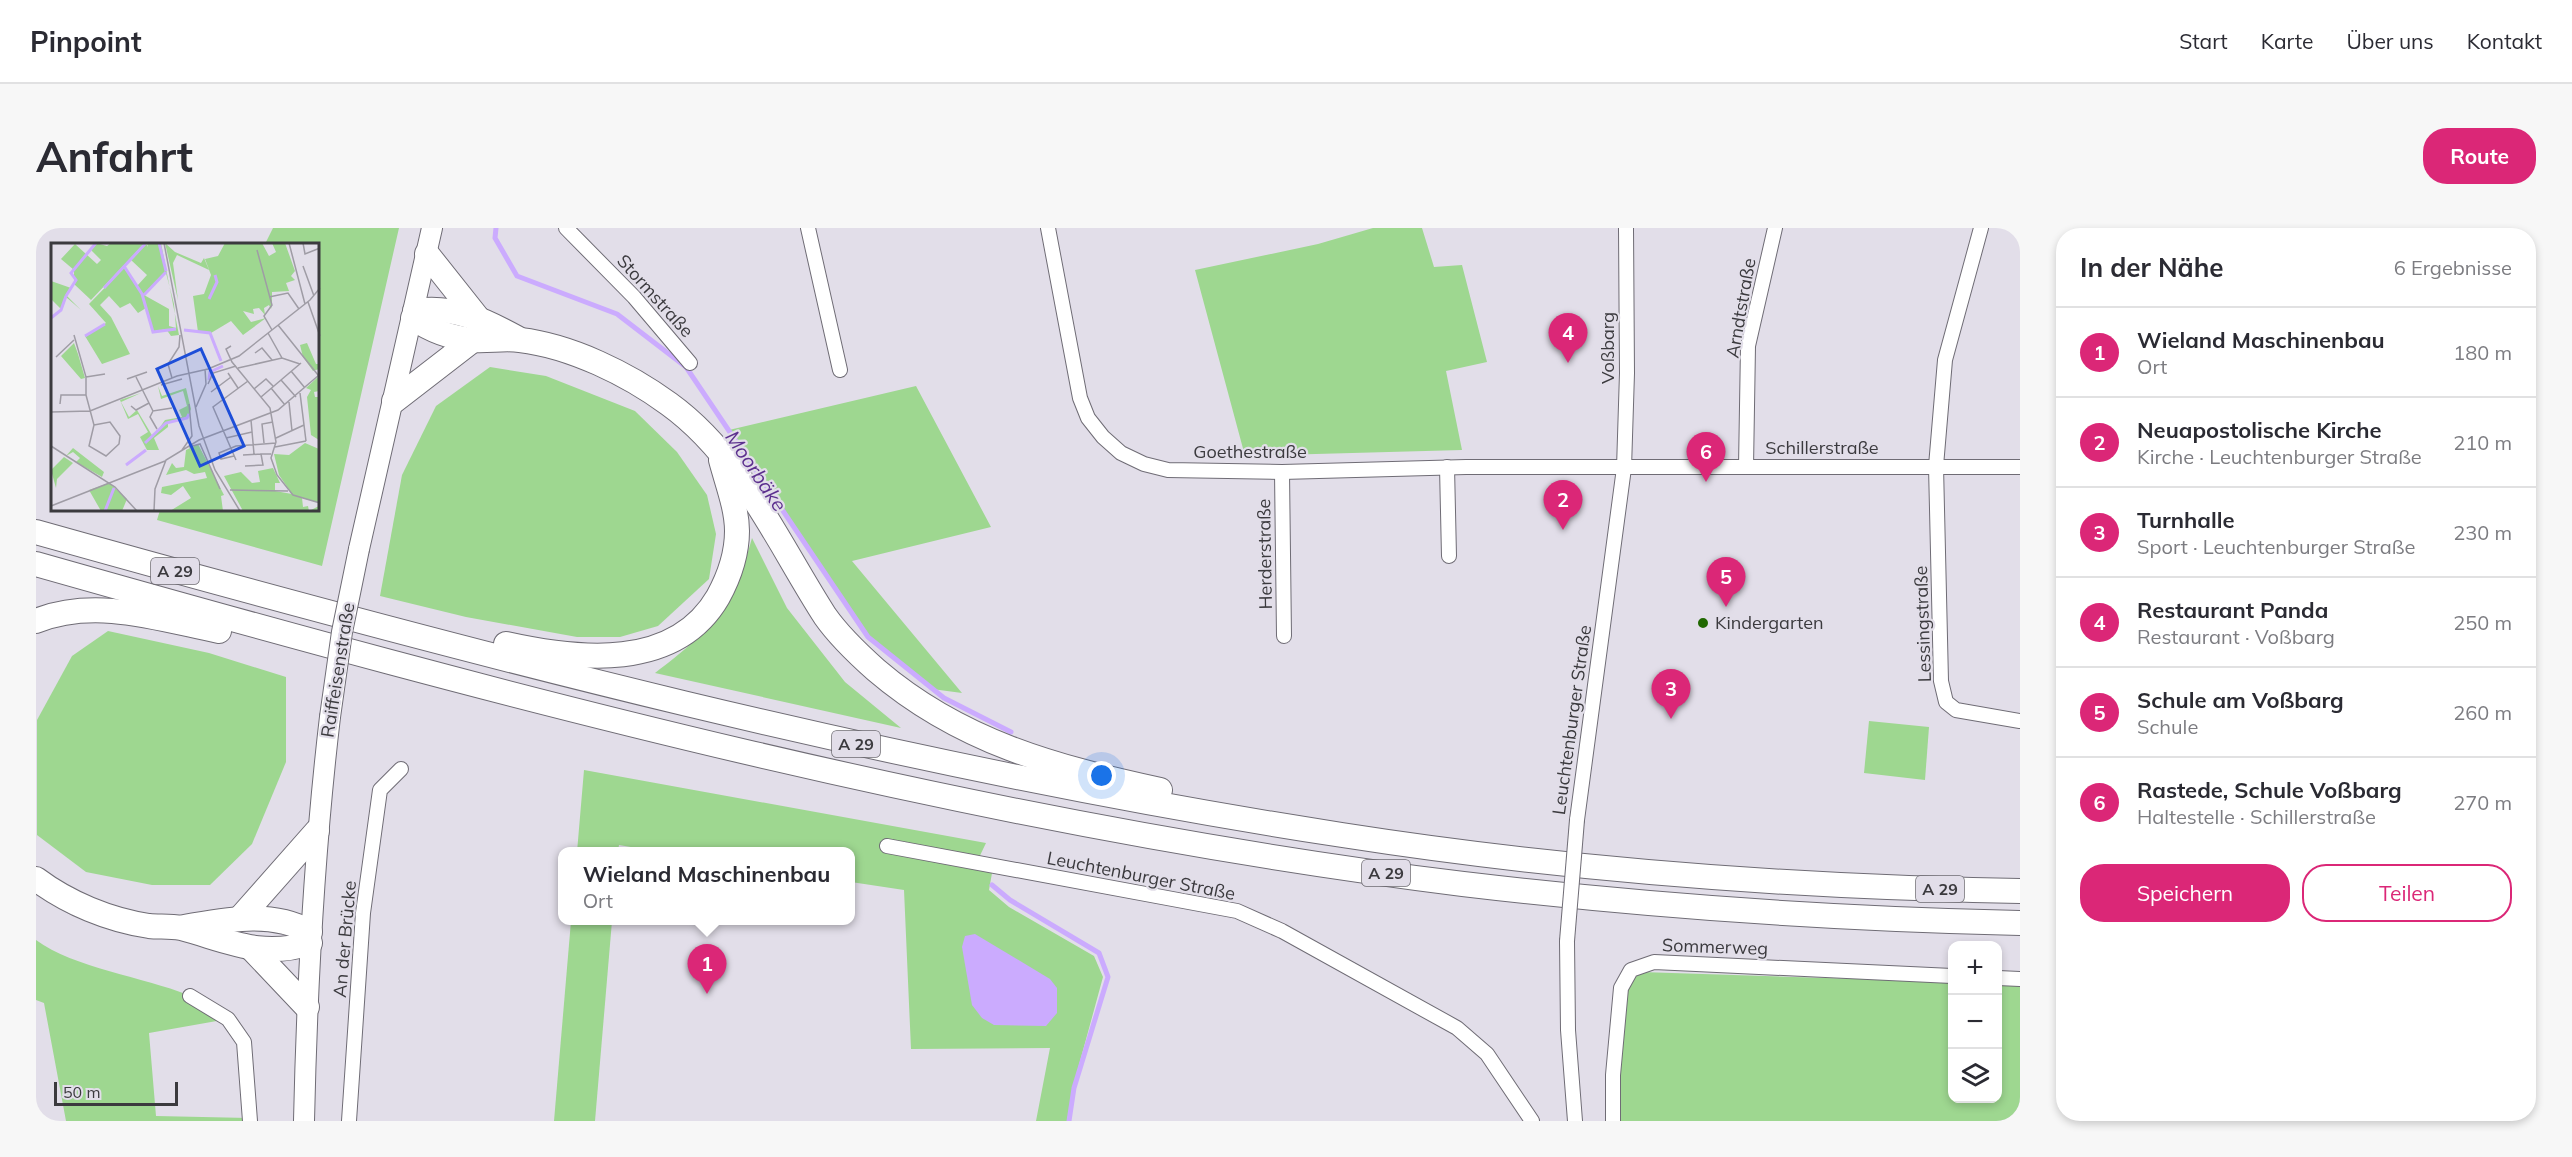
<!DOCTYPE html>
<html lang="de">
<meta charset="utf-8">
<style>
body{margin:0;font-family:Mulish,sans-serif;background:#f7f7f7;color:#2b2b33}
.controls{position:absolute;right:18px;bottom:18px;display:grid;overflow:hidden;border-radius:12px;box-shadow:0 3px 9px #0003}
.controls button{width:54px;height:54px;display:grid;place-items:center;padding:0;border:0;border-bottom:2px solid #e1e1e2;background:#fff;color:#2b2b33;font:30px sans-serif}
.scale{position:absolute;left:18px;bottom:15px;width:124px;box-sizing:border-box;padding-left:6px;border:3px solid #3b3a3e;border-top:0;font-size:16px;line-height:21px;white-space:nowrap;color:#3b3a3e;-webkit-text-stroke:4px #e2dee9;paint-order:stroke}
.you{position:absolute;left:1066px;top:548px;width:21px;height:21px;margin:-15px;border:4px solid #fff;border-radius:50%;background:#1a73e8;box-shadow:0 0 0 9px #1a73e833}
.badge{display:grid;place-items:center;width:39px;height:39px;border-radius:50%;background:#db2777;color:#fff;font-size:20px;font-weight:700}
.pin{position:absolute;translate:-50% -50px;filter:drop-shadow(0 2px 3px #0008)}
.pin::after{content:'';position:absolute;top:32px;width:21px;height:18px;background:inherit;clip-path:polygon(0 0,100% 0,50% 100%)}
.popup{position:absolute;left:522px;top:619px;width:297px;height:78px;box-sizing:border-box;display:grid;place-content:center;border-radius:12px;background:#fff;filter:drop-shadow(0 2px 4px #0005);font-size:20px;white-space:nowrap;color:#7c7c81}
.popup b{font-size:22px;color:#2b2b33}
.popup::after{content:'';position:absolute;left:50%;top:100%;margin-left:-12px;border:12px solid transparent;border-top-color:#fff}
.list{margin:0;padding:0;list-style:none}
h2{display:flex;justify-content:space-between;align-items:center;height:78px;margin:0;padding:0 24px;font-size:26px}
h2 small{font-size:20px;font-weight:400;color:#7c7c81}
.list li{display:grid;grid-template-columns:39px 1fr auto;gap:18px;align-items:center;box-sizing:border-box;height:90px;padding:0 24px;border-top:2px solid #e1e1e2}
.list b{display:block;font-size:22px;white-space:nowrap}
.list p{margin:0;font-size:20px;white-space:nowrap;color:#7c7c81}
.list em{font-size:20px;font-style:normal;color:#7c7c81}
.actions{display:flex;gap:12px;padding:18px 24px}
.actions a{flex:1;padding:14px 0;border:2px solid #db2777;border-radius:24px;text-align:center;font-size:21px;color:#db2777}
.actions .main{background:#db2777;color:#fff}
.icon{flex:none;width:33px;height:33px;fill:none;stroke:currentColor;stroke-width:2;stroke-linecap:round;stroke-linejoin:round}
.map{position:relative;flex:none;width:1984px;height:893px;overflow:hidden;border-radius:24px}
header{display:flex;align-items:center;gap:36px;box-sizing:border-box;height:84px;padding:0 30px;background:#fff;border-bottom:2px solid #e1e1e2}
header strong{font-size:28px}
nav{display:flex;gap:33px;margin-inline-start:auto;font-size:21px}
.intro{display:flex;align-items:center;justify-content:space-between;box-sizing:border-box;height:144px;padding:0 36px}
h1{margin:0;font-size:42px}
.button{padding:15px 27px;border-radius:24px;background:#db2777;color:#fff;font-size:21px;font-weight:700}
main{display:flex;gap:36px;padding:0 36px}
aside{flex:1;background:#fff;border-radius:24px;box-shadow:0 3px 9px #0003}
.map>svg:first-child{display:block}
.green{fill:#9ed790}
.water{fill:#cbabfe}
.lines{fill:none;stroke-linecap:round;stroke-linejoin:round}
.stream{stroke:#cbabfe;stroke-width:5}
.street-casing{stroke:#6f6c75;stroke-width:16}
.secondary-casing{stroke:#6f6c75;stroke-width:22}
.highway-casing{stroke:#6f6c75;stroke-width:26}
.street{stroke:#fff;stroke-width:14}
.secondary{stroke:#fff;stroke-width:20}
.highway{stroke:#fff;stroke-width:24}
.street-bridge-casing{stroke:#6f6c75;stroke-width:16;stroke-linecap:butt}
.secondary-bridge-casing{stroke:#6f6c75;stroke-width:22;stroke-linecap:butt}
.street-bridge{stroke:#fff;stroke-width:14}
.secondary-bridge{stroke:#fff;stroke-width:20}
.poi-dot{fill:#206801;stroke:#e2dee9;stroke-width:2}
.labels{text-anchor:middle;stroke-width:4.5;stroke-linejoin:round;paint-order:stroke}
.shield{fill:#e2dee9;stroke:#6d6b71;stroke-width:1.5}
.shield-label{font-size:16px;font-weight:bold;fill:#3b3a3e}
.street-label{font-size:18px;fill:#3b3a3e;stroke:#e2dee9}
.poi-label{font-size:18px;fill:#3b3a3e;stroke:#e2dee9;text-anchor:start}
.water-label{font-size:20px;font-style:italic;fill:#5c308e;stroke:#e2dee9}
.inset-river{fill:none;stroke:#cbabfe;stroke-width:3}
.inset-road{fill:none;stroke:#9f9ca5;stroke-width:1.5}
.view{fill:#1d4ed8;fill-opacity:0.15;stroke:#1d4ed8;stroke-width:3}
.inset-edge{fill:none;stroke:#3b3a3e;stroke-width:3}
</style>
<header>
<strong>Pinpoint</strong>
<nav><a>Start</a><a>Karte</a><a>Über uns</a><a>Kontakt</a></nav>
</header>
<div class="intro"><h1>Anfahrt</h1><a class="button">Route</a></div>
<main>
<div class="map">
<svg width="1984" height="893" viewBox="0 0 1984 893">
<rect width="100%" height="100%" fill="#e2dee9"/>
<g class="green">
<path d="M 237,0 L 363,0 L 286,338 L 121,292 L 124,282 L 282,282 L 282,16 L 229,16 Z"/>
<path d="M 1337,0 L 1386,0 L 1398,39 L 1426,37 L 1451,134 L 1410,143 L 1426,222 L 1209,228 L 1159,42 L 1282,16 Z"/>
<path d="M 454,139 L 510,148 L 599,183 L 641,224 L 671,267 L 680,306 L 673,351 L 622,398 L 584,409 L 541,409 L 430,389 L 344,368 L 366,247 L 400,178 Z"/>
<path d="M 880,158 L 955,299 L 816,333 L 926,465 L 896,461 L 832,409 L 693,202 Z"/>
<path d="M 716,310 L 751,380 L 809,454 L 865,500 L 619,445 C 676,402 697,379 716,310 Z"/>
<path d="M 72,403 L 173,425 L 250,449 L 250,534 L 216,616 L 174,657 L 116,657 L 50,644 L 1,607 L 1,492 L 36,428 Z"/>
<path d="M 1833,493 L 1893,499 L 1889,552 L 1828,545 Z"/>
<path d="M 548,542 L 950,615 L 938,640 L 956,645 L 953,662 L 973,679 L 1058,728 L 1067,749 L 1037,859 L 1031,893 L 1000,893 L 1014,820 L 875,821 L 868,662 L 815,654 L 815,624 L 624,624 L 583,617 L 582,623 L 541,624 Z"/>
<path d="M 535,693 L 576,693 L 559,893 L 518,893 Z"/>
<path d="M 0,712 C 38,740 108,749 152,767 C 166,773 179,784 192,791 L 113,805 L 120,888 L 213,890 L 214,893 L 30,893 L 8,775 L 0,772 Z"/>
<path d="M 1605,744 L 1916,754 L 1916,870 L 1962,870 L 1962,754 L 1984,755 L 1984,893 L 1582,893 L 1588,767 L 1594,754 Z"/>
</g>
<path class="water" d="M 939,706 L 1014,751 L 1021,760 L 1021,785 L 1010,798 L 958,797 L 946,790 L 936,777 L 926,719 L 929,708 Z"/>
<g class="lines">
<g class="stream">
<path d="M 460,0 L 459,10 L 481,48 L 581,86 L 650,139 L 832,409 L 908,470 L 975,504"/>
<path d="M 956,657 L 974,672 L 1063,725 L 1072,749 L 1038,860 L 1033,893"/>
</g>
<defs>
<g id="street">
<path d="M 530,0 L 598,69 L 654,135"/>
<path d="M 772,0 L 804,142"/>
<path d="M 1012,0 L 1044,170 L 1052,190 L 1067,209 L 1085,225 L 1108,236 L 1132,242 L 1246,244 L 1430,239 L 1984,239"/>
<path d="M 1945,0 L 1909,132 L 1900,238 L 1905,453 L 1910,474 L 1920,482 L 1984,493"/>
<path d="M 1411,239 L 1413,328"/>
<path d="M 1710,239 L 1712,118 L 1739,0"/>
<path d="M 1246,244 L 1248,408"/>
<path d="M 1541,592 L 1588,240 L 1591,145 L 1590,0"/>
<path d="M 851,618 L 1201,683 L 1246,703 L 1421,800 L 1451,826 L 1496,893"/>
<path d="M 1531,713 L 1532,802 L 1539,893"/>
<path d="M 1962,750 L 1984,751"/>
<path d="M 154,768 L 192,791 L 208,814 L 214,893"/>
<path d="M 313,893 L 327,685 L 344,562 L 365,541"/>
<path d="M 1577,893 L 1577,847 L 1585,760 L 1595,742 L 1618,734 L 1916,748"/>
</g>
<g id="secondary">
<path d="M 323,321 L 396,0"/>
<path d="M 268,893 C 271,758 278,624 294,489"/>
</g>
<g id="highway">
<path d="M 391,26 L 441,89"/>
<path d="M 379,83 C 417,77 448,92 481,110"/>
<path d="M 377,90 C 394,102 416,110 437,112 C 453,113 469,110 484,112 C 535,118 592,146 633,176 C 705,228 742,315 789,388 C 803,408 822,426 840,442 C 924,514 1019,539 1124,562"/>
<path d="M 358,173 L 437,112"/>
<path d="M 0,304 C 431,425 863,539 1306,607 C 1530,642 1757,659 1984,663"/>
<path d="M 0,336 C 469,469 942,596 1427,656 C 1612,678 1798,691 1984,695"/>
<path d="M 0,393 C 59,369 124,391 183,403"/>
<path d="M 470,416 C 542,432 639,443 682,369 C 693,349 701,326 701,303 C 701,280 691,255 685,232"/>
<path d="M 0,651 C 32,675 73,692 113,698 C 123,699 134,698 145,700 C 191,712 225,731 274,715"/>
<path d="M 205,689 L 281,603"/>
<path d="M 148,699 C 190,692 235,682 274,704"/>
<path d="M 216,721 L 271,779"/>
</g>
</defs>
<use href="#street" class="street-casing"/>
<use href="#secondary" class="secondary-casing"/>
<use href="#highway" class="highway-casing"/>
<use href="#street" class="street"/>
<use href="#secondary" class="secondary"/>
<use href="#highway" class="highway"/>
<defs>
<path id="street-bridge" d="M 1531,713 L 1541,592"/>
<path id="secondary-bridge" d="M 294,489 L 306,404 L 323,321"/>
</defs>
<use href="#street-bridge" class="street-bridge-casing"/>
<use href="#secondary-bridge" class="secondary-bridge-casing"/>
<use href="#street-bridge" class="street-bridge"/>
<use href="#secondary-bridge" class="secondary-bridge"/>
</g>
<circle class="poi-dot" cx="1667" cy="395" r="6"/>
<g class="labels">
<g class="shield">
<rect x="115" y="330" width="48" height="26" rx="4.5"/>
<rect x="796" y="503" width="48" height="26" rx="4.5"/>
<rect x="1326" y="632" width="48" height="26" rx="4.5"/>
<rect x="1880" y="648" width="48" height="26" rx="4.5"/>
</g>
<g class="shield-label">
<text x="139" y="349">A 29</text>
<text x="820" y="522">A 29</text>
<text x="1350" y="651">A 29</text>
<text x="1904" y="667">A 29</text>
</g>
<g class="street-label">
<text transform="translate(619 68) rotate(48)" y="6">Stormstraße</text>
<text transform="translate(1705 80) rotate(-80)" y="6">Arndtstraße</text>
<text transform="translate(1572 120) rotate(-90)" y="6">Voßbarg</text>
<text x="1786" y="226">Schillerstraße</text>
<text x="1214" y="230">Goethestraße</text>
<text transform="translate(1229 326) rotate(-91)" y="6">Herderstraße</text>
<text transform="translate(1887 396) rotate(-92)" y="6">Lessingstraße</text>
<text transform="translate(302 442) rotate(-81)" y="6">Raiffeisenstraße</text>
<text transform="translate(1536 492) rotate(-82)" y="6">Leuchtenburger Straße</text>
<text transform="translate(1105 648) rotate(11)" y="6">Leuchtenburger Straße</text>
<text transform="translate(309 711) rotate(-85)" y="6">An der Brücke</text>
<text transform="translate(1679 719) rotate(2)" y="6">Sommerweg</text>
</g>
<g class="poi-label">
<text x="1679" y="401">Kindergarten</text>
</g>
<g class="water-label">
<text transform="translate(720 243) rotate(56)" y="7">Moorbäke</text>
</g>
</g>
<g transform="translate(15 15)">
<rect width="268" height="268" fill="#e2dee9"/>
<path d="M 45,0 L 56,3 L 60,0 L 94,0 L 40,57 L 23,41 L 23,27 L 10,16 L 24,1 L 46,21 L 50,17 L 40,7 ZM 96,0 L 110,0 L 128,92 L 120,93 L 115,86 L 102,89 L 95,65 L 87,70 L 79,60 L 69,65 L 58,53 L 49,62 L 60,74 L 79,111 L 51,121 L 34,93 L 55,80 L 38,61 L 73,25 L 86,43 L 96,32 L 80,17 L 95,1 L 97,4 ZM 115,30 L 123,61 L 125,85 L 118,83 L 118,66 L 93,52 ZM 114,0 L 124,9 L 150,20 L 153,15 L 158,27 L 126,12 L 122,20 L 127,57 ZM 174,0 L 211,0 L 218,13 L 225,9 L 221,0 L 234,0 L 244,28 L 240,33 L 244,37 L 235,40 L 238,48 L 221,49 L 221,62 L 220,66 L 218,62 L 213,65 L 214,72 L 208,65 L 202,66 L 203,71 L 192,68 L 200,79 L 215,75 L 192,92 L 180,78 L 160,90 L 147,89 L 142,53 L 153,51 L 160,32 L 154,16 L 167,13 ZM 0,38 L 20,45 L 15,52 L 30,67 L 15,54 L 10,66 L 0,56 ZM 23,100 L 27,111 L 34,135 L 30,136 L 10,113 ZM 256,100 L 265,121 L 268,121 L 268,126 L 262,128 L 252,114 L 249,102 ZM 268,133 L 268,148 L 263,149 L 264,154 L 268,154 L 268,197 L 260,192 L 256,154 L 260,147 L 255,145 ZM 107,143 L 111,153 L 135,145 L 140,166 L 136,175 L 117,179 L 117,184 L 103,195 L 108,207 L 96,207 L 89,194 L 97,189 L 87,171 L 77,176 L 69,157 L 90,150 L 70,159 L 78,174 L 86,167 L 102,194 L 114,177 L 131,174 L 128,167 L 136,163 L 132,148 L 110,156 ZM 254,200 L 268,206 L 269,260 L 251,255 L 252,264 L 257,263 L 258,268 L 268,263 L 268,268 L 192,268 L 173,233 L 190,229 L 201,240 L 209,239 L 207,228 L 222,225 L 229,240 L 224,240 L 224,248 L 241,251 L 228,232 L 223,211 L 238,212 ZM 147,201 L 173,252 L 170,253 L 172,268 L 119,268 L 140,255 L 132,243 L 120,252 L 110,250 L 111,244 L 156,235 L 154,229 L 143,231 L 135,227 L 115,232 L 121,220 L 125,225 L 133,224 L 135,207 ZM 22,205 L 53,229 L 51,234 L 25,219 L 29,215 L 22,209 L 15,213 ZM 13,214 L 22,220 L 6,236 L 5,245 L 0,227 ZM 58,240 L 76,256 L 71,268 L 50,268 L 38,247 Z" fill="#9ed790" fill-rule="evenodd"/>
<path class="inset-river" d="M 108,0 L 115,28M 73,23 L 91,51 L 102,89 L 125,86M 53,45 L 94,1M 93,52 L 115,29M 15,53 L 25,37 L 20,30 L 45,0M 158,56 L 166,39 L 164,32M 0,75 L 10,67 L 15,53M 133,87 L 159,90 L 170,118M 34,93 L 54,81M 158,137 L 159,129 L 172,123M 94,200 L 115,180 L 136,175 L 138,171M 75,222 L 95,207M 54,268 L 63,245"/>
<path class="inset-road" d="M 113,0 L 148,183 L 164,227 L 189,268M 238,0 L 254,61M 252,0 L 254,11 L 269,5M 206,7 L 221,62 L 213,73 L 221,87M 252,23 L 263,53M 218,54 L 237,50 L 248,66M 257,59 L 269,93M 227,82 L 267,132M 217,90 L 231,115M 23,92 L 35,134 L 35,152M 180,103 L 175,106 L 181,119 L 219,165 L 225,199 L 220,215 L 226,232 L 242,252 L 269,260M 204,110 L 211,105 L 221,117M 5,114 L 23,97M 187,125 L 231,115 L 249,121M 157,126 L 188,113 L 259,57 L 269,45M 240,128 L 254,145M 177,130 L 187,145M 35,134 L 54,131M 85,134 L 102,168 L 121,165M 121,135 L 117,121 L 128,104 L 129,92M 76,136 L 96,129M 230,137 L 245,154M 157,141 L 162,130 L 185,123M 110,142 L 131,136M 220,145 L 234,162M 203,146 L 215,136 L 222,143M 160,149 L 180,134M 249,150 L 255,198M 210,154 L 250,120M 238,159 L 241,188M 9,161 L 10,152 L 35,152 L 43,182 L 38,203 L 55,213 L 68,201 L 69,193 L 59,179 L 43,182M 80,163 L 85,167 L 98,160M 145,164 L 155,141 L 154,126M 102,168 L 99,174 L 106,186M 0,169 L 39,168 L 126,133 L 157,126M 200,177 L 203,211M 175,195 L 201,189M 225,195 L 253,182M 213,200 L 211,181 L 222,179M 0,203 L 64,244 L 86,268M 138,204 L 149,201 L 169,246M 224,204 L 255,198M 131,207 L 141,193 L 138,161M 192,212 L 210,211M 183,213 L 170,216 L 168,210 L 185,203 L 225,200M 185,217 L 162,164 L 197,138M 194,223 L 212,222 L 210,211 L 220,211M 179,247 L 237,248M 0,263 L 114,218M 103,268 L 104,246 L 115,217 L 148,197 L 227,167 L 268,132"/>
<path class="view" d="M 150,106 L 193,203 L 149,223 L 106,126 Z"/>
<rect width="268" height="268" class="inset-edge"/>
</g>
</svg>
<div class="controls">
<button>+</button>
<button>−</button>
<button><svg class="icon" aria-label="layers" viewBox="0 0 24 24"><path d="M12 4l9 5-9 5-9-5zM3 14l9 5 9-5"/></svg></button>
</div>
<div class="scale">50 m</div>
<div class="you"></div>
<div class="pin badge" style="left:671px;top:766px">1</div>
<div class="popup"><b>Wieland Maschinenbau</b>Ort</div>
<div class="pin badge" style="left:1527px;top:302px">2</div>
<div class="pin badge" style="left:1635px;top:491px">3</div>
<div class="pin badge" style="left:1532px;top:135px">4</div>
<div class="pin badge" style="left:1690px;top:379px">5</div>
<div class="pin badge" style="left:1670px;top:254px">6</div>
</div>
<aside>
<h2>In der Nähe<small>6 Ergebnisse</small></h2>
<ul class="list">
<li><span class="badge">1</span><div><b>Wieland Maschinenbau</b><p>Ort</p></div><em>180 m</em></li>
<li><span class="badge">2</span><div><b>Neuapostolische Kirche</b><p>Kirche · Leuchtenburger Straße</p></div><em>210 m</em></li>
<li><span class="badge">3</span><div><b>Turnhalle</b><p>Sport · Leuchtenburger Straße</p></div><em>230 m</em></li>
<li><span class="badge">4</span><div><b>Restaurant Panda</b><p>Restaurant · Voßbarg</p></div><em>250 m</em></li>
<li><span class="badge">5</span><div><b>Schule am Voßbarg</b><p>Schule</p></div><em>260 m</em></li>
<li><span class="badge">6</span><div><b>Rastede, Schule Voßbarg</b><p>Haltestelle · Schillerstraße</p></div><em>270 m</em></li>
</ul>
<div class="actions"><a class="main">Speichern</a><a>Teilen</a></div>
</aside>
</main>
